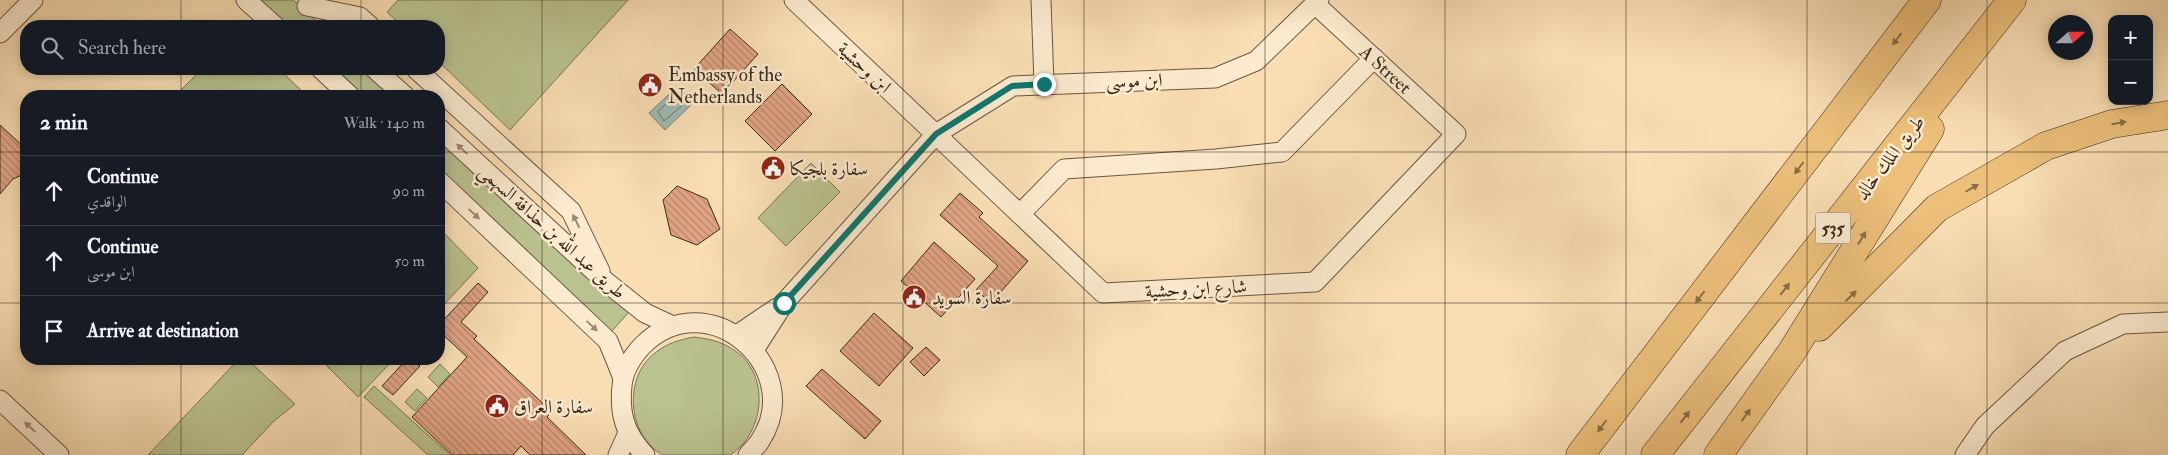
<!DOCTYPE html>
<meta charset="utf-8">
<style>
body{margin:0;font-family:"IM FELL Double Pica",Amiri,serif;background:#20242c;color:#f1f3f6}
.controls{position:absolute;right:15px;top:15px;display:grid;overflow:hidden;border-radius:10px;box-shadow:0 2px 12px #0003}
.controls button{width:45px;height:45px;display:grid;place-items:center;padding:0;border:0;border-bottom:1px solid #363941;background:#171b24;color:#f1f3f6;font:25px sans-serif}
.compass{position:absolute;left:2048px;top:15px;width:45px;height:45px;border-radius:50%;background:#171b24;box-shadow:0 2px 12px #0003;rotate:69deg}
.stop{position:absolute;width:15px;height:15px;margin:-11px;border:4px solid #0f766e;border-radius:50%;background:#fff}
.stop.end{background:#0f766e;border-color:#fff;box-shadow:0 1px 5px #0008}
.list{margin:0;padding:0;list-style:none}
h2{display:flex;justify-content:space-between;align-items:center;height:65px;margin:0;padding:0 20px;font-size:21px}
h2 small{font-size:16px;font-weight:400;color:#9ea1a6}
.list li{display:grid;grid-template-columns:32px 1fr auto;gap:15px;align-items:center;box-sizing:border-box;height:70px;padding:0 20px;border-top:1px solid #363941}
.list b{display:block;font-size:19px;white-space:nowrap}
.list p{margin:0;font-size:16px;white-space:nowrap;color:#9ea1a6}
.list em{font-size:16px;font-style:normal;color:#9ea1a6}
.icon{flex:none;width:28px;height:28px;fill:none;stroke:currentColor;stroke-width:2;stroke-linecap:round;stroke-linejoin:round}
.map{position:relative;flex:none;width:2168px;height:455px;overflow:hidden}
.search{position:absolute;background:#171b24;box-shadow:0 2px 12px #0003;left:20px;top:20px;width:425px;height:55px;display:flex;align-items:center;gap:12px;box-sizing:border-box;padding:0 18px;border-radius:20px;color:#9ea1a6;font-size:19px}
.panel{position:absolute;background:#171b24;box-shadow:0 2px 12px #0003;left:20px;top:90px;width:425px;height:275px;border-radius:20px}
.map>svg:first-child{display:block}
.grass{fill:#bac290;stroke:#797657}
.water{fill:#9ebbb3;stroke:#758177}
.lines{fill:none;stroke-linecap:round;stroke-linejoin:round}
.shore{stroke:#6b7268;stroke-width:1}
.building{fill:url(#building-back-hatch);stroke:#382a1e}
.minor-casing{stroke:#685744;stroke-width:21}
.highway-casing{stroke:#382a1e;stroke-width:29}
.minor{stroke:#fbeace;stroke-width:19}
.highway{stroke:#ecbf7a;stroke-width:28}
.oneway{fill:#896d47}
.oneway2{fill:#9a8a76}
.route{stroke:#0f766e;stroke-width:6}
.grid{fill:none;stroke:#382a1e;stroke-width:1;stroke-opacity:0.55}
.labels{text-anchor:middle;stroke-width:5;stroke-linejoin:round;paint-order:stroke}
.shield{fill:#fbeace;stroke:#726453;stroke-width:1}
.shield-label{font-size:18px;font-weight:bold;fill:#382a1e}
.street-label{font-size:19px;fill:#382a1e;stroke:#fbeace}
.poi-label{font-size:19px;fill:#382a1e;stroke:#fbeace;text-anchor:start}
</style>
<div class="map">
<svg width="2168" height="455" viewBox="0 0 2168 455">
<defs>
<pattern id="building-back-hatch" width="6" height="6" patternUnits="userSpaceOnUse" patternTransform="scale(1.25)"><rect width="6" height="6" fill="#e1a485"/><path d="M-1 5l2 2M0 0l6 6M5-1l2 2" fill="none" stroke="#b7866c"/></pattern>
</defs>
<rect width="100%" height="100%" fill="#f9deb4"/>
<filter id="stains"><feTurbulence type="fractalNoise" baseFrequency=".004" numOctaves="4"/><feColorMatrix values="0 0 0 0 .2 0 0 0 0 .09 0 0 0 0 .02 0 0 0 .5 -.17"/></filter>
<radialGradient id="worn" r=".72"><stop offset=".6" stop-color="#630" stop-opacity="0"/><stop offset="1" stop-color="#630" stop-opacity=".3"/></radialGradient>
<g class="grass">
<path d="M 258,0 L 293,0 L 322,26 L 286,26 Z"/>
<path d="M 398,0 L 628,0 L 510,130 L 439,62 L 439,26 L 402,26 L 387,12 Z"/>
<path d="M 202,69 L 279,69 L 307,96 L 175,96 Z"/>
<path d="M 331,69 L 367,69 L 397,96 L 360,96 Z"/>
<path d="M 439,135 L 629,312 L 611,332 L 439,172 Z"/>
<path d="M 811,163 L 840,192 L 786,246 L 758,218 Z"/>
<path d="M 439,228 L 478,268 L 439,310 Z"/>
<path d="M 694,337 C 709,339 721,341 734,350 C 771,374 765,433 730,455 L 663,455 C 627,436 623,377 655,353 C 667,343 679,340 694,337 Z"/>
<path d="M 239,359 L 247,359 L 295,404 L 273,422 L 242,455 L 148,455 Z"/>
<path d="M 320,359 L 394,359 L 358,397 Z"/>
<path d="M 440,364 L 450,374 L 438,387 L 428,377 Z"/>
<path d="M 374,386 L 450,455 L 428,455 L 364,397 Z"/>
<path d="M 417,389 L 427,398 L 415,411 L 405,402 Z"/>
</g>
<path class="water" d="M 678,86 L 694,102 L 665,130 L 649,113 Z"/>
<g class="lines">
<path class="shore" d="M 677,94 L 685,103 L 664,121 L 658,112 Z"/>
</g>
<g class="building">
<path d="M 730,29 L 758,54 L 722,94 L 694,69 Z"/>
<path d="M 782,84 L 812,114 L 775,151 L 745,121 Z"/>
<path d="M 0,125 L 26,149 L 26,173 L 13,179 L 0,194 Z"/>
<path d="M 677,186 L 707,199 L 720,229 L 697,245 L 671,235 L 663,200 Z"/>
<path d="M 960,193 L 983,213 L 979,217 L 1028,261 L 991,303 L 976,290 L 998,266 L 940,215 Z"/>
<path d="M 934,242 L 975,279 L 941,317 L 901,281 Z"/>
<path d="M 478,283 L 488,292 L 461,322 L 477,336 L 474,339 L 552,412 L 547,417 L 586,455 L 530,455 L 521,446 L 513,455 L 452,455 L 412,417 L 467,357 L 439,331 L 439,325 Z"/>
<path d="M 874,313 L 913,348 L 879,386 L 840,351 Z"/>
<path d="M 926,347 L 940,360 L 924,376 L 910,362 Z"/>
<path d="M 407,359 L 412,359 L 420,366 L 393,395 L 382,386 Z"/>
<path d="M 822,369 L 881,421 L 865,439 L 806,386 Z"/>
</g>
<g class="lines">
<defs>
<g id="minor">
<path d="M 246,0 L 275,26"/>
<path d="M 794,0 L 1103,293 L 1315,282 L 1456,134 L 1315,4"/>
<path d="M 1041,0 L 1044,84"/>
<path d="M 307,6 L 360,17 L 370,26"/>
<path d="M 0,33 L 33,0"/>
<path d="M 321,69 L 350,96"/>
<path d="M 375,69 L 405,96"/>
<path d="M 416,69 L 571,211 L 600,271"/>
<path d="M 439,128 L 605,281 L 645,313 L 673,326"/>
<path d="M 439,181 L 608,341 L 623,378"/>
<path d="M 1020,214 L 1064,169 L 1216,159 L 1282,152 L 1374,58"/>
<path d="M 737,335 L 777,308"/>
<path d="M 754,350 L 784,303 L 936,134 L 1013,86 L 1215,78 L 1256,61 L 1319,0"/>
<path d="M 0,400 L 59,455"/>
<path d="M 618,455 L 628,433"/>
<path d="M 645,455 C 625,434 619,414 622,386 C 623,371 632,357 642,346 C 707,280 808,368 760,441 C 757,446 752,450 748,455"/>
<path d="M 1965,455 L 1985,426 L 2065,351 L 2123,324 L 2168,322"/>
</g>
<g id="highway">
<path d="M 1819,327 L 1937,208 L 2046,146 L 2112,124 L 2168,115"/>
<path d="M 1580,455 L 1927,0"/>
<path d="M 1655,455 L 2012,0"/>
<path d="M 1718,455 L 1791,353 L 1930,129"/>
</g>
</defs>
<use href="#minor" class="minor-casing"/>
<use href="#highway" class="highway-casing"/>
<use href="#minor" class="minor"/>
<use href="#highway" class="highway"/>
</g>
<defs><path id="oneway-solid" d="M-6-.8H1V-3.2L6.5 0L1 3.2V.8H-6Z" transform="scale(1.25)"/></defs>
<g class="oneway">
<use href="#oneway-solid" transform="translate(1897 39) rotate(127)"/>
<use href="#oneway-solid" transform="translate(2119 123) rotate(-10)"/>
<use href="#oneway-solid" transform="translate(1799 168) rotate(127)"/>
<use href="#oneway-solid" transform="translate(1972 188) rotate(-30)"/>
<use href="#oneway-solid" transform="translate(1862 238) rotate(-58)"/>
<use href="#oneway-solid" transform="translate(1785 289) rotate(-52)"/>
<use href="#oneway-solid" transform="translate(1851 296) rotate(-44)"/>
<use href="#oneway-solid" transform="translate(1700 297) rotate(127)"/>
<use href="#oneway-solid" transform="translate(1746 415) rotate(-54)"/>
<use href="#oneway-solid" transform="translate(1685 417) rotate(-52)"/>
<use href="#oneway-solid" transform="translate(1602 426) rotate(127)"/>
</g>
<g class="oneway2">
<use href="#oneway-solid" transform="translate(462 149) rotate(-137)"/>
<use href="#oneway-solid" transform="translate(474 214) rotate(43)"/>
<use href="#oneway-solid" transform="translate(576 221) rotate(-116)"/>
<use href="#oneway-solid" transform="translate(592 326) rotate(43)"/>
<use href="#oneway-solid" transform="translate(30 427) rotate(-137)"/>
</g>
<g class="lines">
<path class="route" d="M 784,303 L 936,134 L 1012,86 L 1044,84"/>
</g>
<path class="grid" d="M 181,0 L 181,26M 361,0 L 361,26M 542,0 L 542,455M 723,0 L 723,455M 903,0 L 903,455M 1084,0 L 1084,455M 1265,0 L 1265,455M 1445,0 L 1445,455M 1626,0 L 1626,455M 1807,0 L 1807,455M 1987,0 L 1987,455M 181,69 L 181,96M 361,69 L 361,96M 0,152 L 26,152M 439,152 L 2168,152M 0,303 L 26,303M 439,303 L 2168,303M 181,359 L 181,455M 361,359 L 361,455"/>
<defs>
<symbol id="civic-disc" viewBox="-11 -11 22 22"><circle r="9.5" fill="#8f2418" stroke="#fbeace"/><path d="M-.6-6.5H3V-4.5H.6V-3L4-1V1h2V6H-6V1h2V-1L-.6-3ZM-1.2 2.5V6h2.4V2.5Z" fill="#fff"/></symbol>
</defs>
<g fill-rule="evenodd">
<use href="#civic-disc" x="636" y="71" width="28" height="28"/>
<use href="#civic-disc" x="759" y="154" width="28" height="28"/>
<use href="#civic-disc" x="900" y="283" width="28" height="28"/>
<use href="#civic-disc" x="483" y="392" width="28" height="28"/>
</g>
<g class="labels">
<rect class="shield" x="1815.5" y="212.5" width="35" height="31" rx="4"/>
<g class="shield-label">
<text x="1833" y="234">535</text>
</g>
<g class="street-label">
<text transform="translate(865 67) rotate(43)" y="7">ابن وحشية</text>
<text transform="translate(1386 69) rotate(42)" y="7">A Street</text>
<text transform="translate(1134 80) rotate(-2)" y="7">ابن موسى</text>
<text transform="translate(1889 157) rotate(-52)" y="7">طريق الملك خالد</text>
<text transform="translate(553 231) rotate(42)" y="7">طريق عبد الله بن حذافة السهمي</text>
<text transform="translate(1196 288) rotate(-3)" y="7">شارع ابن وحشية</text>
</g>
<g class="poi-label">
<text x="668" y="81">Embassy of the<tspan x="668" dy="22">Netherlands</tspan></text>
<text x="790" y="175">سفارة بلجيكا</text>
<text x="932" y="304">سفارة السويد</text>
<text x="514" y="413">سفارة العراق</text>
</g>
</g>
<rect width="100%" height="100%" filter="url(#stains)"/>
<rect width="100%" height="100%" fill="url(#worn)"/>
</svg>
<div class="controls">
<button>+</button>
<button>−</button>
</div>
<svg class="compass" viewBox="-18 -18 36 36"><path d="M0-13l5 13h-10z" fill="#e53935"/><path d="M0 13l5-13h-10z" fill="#9ea1a6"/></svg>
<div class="stop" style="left:784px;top:303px"></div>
<div class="stop end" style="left:1044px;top:84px"></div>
<div class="search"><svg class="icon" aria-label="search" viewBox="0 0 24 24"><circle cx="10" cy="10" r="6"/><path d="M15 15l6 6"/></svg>Search here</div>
<section class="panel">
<h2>2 min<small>Walk · 140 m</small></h2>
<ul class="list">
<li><svg class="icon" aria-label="ahead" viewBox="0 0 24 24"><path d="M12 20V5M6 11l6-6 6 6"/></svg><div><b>Continue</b><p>الواقدي</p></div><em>90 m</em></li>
<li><svg class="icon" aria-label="ahead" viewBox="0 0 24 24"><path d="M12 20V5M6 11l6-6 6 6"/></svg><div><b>Continue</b><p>ابن موسى</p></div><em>50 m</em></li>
<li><svg class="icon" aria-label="arrive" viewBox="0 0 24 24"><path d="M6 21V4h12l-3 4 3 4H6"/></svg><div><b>Arrive at destination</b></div></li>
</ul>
</section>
</div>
